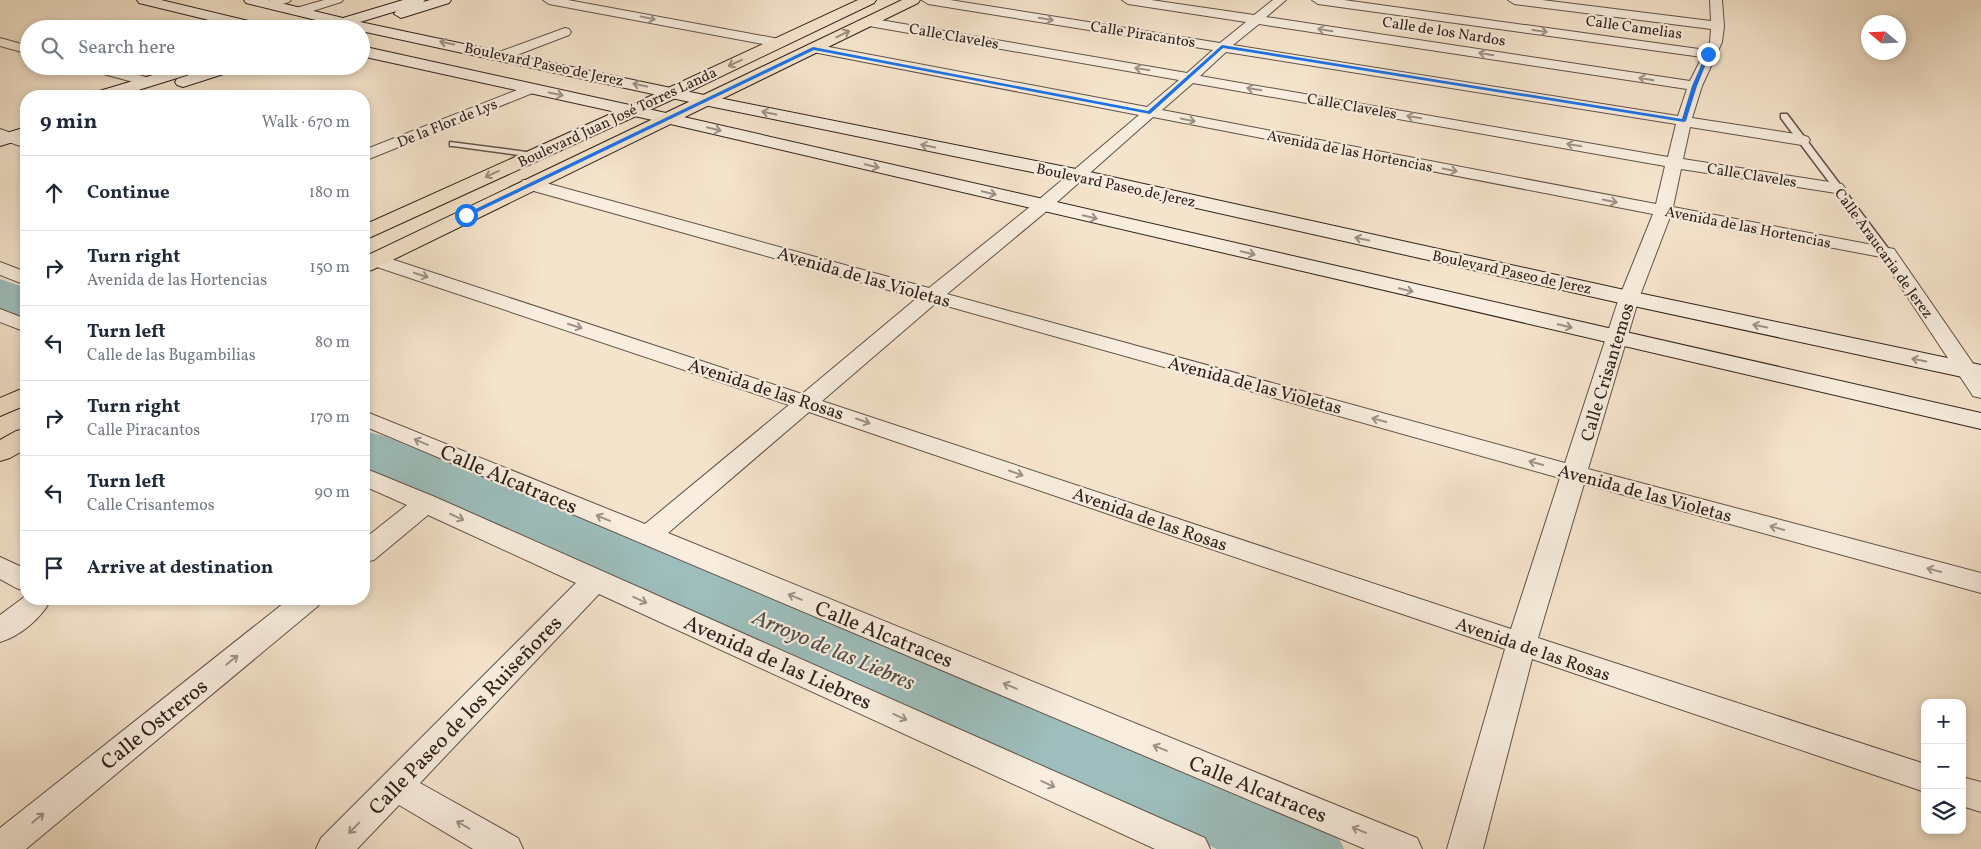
<!DOCTYPE html>
<meta charset="utf-8">
<style>
body{margin:0;font-family:Vollkorn,serif;background:#f2f2f3;color:#1f2937}
.controls{position:absolute;right:15px;bottom:15px;display:grid;overflow:hidden;border-radius:10px;box-shadow:0 2px 8px #0003}
.controls button{width:45px;height:45px;display:grid;place-items:center;padding:0;border:0;border-bottom:1px solid #e0e1e3;background:#fff;color:#1f2937;font:25px sans-serif}
.compass{position:absolute;left:1861px;top:15px;width:45px;height:45px;border-radius:50%;background:#fff;box-shadow:0 2px 8px #0003;rotate:289deg}
.stop{position:absolute;width:15px;height:15px;margin:-11px;border:4px solid #1a73e8;border-radius:50%;background:#fff}
.stop.end{background:#1a73e8;border-color:#fff;box-shadow:0 1px 5px #0008}
.list{margin:0;padding:0;list-style:none}
h2{display:flex;justify-content:space-between;align-items:center;height:65px;margin:0;padding:0 20px;font-size:21px}
h2 small{font-size:16px;font-weight:400;color:#747a83}
.list li{display:grid;grid-template-columns:32px 1fr auto;gap:15px;align-items:center;box-sizing:border-box;height:75px;padding:0 20px;border-top:1px solid #e0e1e3}
.list b{display:block;font-size:19px;white-space:nowrap}
.list p{margin:0;font-size:16px;white-space:nowrap;color:#747a83}
.list em{font-size:16px;font-style:normal;color:#747a83}
.icon{flex:none;width:28px;height:28px;fill:none;stroke:currentColor;stroke-width:2;stroke-linecap:round;stroke-linejoin:round}
.map{position:relative;flex:none;width:1981px;height:849px;overflow:hidden}
.search{position:absolute;background:#fff;box-shadow:0 2px 8px #0003;left:20px;top:20px;width:350px;height:55px;display:flex;align-items:center;gap:12px;box-sizing:border-box;padding:0 18px;border-radius:28px;color:#747a83;font-size:19px}
.panel{position:absolute;background:#fff;box-shadow:0 2px 8px #0003;left:20px;top:90px;width:350px;height:515px;border-radius:20px}
.map>svg:first-child{display:block}
.lines{fill:none;stroke-linecap:round;stroke-linejoin:round}
.river{fill:#9dbebc;fill-rule:evenodd}
.lane-casing{stroke:#615248;stroke-width:3}
.street-casing{stroke:#615248;stroke-width:2}
.secondary-casing{stroke:#30211c;stroke-width:2}
.primary-casing{stroke:#30211c;stroke-width:2}
.lane{fill:#f8edde;fill-rule:evenodd}
.street{fill:#f8edde;fill-rule:evenodd}
.secondary{fill:#f8edde;fill-rule:evenodd}
.primary{fill:#f5e4cc;fill-rule:evenodd}
.oneway{stroke:#9e9187}
.oneway2{stroke:#9c8c7d}
.route{fill:#1a73e8}
.labels{text-anchor:middle;stroke-width:4.5;stroke-linejoin:round;paint-order:stroke}
.far-street-label{font-size:15px;fill:#30211c;stroke:#f8edde}
.street-label{font-size:18px;fill:#30211c;stroke:#f8edde}
.near-street-label{font-size:21px;fill:#30211c;stroke:#f8edde}
.near-water-label{font-size:22px;font-style:italic;fill:#51504c;stroke:#f8edde}
</style>
<div class="map">
<svg width="1981" height="849" viewBox="0 0 1981 849">
<rect width="100%" height="100%" fill="#f5e4cc"/>
<filter id="stains"><feTurbulence type="fractalNoise" baseFrequency=".004" numOctaves="4"/><feColorMatrix values="0 0 0 0 .2 0 0 0 0 .09 0 0 0 0 .02 0 0 0 .5 -.17"/></filter>
<radialGradient id="worn" r=".72"><stop offset=".6" stop-color="#630" stop-opacity="0"/><stop offset="1" stop-color="#630" stop-opacity=".3"/></radialGradient>
<g class="lines">
<g class="river">
<path d="M 0,279 L 26,288 L 26,318 L 0,310 Z"/>
<path d="M 364,431 L 384,436 L 1332,824 L 1344,849 L 1217,849 L 364,468 Z"/>
</g>
<defs>
<g id="lane">
<path d="M 1781,114 L 1787,114 L 1890,251 L 1890,255 L 1884,255 L 1781,118 Z"/>
<path d="M 450,142 L 534,153 L 538,155 L 534,157 L 453,146 L 450,146 Z"/>
</g>
<g id="street">
<path d="M 271,0 L 291,0 L 289,2 L 270,8 L 266,7 L 264,4 L 266,1 Z"/>
<path d="M 324,0 L 343,0 L 341,2 L 300,15 L 294,11 L 296,8 Z"/>
<path d="M 543,0 L 568,0 L 779,39 L 785,43 L 779,47 L 549,4 Z"/>
<path d="M 922,0 L 950,0 L 1220,43 L 1246,22 L 1128,4 L 1122,0 L 1151,0 L 1254,15 L 1273,0 L 1286,0 L 1266,17 L 1690,81 L 1702,57 L 1318,4 L 1312,0 L 1344,0 L 1706,50 L 1710,42 L 1711,29 L 1514,4 L 1508,0 L 1542,0 L 1711,21 L 1710,0 L 1722,0 L 1724,26 L 1722,42 L 1702,86 L 1692,118 L 1802,135 L 1808,137 L 1810,140 L 1808,143 L 1802,145 L 1690,127 L 1683,159 L 1836,183 L 1842,184 L 1845,188 L 1842,192 L 1836,193 L 1681,169 L 1673,207 L 1894,249 L 1981,375 L 1981,398 L 1973,396 L 1881,257 L 1670,217 L 1639,298 L 1588,469 L 1981,573 L 1981,593 L 1584,484 L 1538,638 L 1925,764 L 1925,792 L 1532,659 L 1483,849 L 1447,849 L 1505,649 L 809,412 L 668,533 L 1417,838 L 1422,849 L 1365,849 L 364,426 L 364,411 L 645,524 L 789,405 L 368,264 L 365,260 L 368,256 L 375,254 L 382,256 L 802,394 L 917,298 L 523,188 L 521,184 L 523,180 L 535,180 L 929,288 L 1036,202 L 1139,115 L 813,52 L 806,48 L 808,45 L 813,44 L 1147,107 L 1179,80 L 869,26 L 863,22 L 869,18 L 1187,73 L 1213,50 L 928,4 ZM 1259,24 L 1687,89 L 1678,116 L 1233,45 ZM 1226,52 L 1676,124 L 1668,157 L 1200,76 ZM 1193,83 L 1665,166 L 1656,204 L 1162,110 ZM 1153,117 L 1653,214 L 1619,298 L 1565,463 L 947,294 L 1048,210 ZM 936,303 L 1560,478 L 1511,629 L 822,401 Z"/>
<path d="M 565,28 L 569,29 L 571,32 L 569,35 L 509,58 L 499,58 L 497,55 L 499,52 Z"/>
<path d="M 0,38 L 29,46 L 29,54 L 0,46 Z"/>
<path d="M 83,66 L 106,66 L 153,79 L 155,82 L 148,86 L 85,69 Z"/>
<path d="M 530,85 L 535,86 L 537,89 L 535,92 L 364,161 L 364,150 Z"/>
<path d="M 0,129 L 26,138 L 26,148 L 0,139 Z"/>
<path d="M 0,262 L 26,272 L 26,285 L 0,275 Z"/>
<path d="M 0,309 L 26,319 L 26,332 L 0,322 Z"/>
<path d="M 364,468 L 435,497 L 1205,838 L 1210,849 L 1155,849 L 599,594 L 420,783 L 518,838 L 523,849 L 473,849 L 399,805 L 357,849 L 316,849 L 321,838 L 576,583 L 428,515 L 374,560 L 364,562 L 364,539 L 407,505 L 364,486 Z"/>
<path d="M 0,557 L 26,569 L 26,591 L 16,588 L 0,579 Z"/>
<path d="M 26,593 L 26,599 L 51,599 C 42,618 20,636 0,642 L 0,615 L 23,598 Z"/>
<path d="M 289,599 L 322,599 L 318,606 L 26,849 L 0,849 L 0,828 Z"/>
<path d="M 1962,777 L 1981,782 L 1981,812 L 1962,806 Z"/>
</g>
<g id="secondary">
<path d="M 137,0 L 161,0 L 270,26 L 272,29 L 246,29 L 139,3 Z"/>
<path d="M 244,0 L 268,0 L 343,18 L 403,0 L 425,0 L 423,2 L 430,0 L 451,0 L 449,3 L 401,18 L 394,14 L 396,11 L 403,9 L 360,22 L 704,95 L 1076,169 L 1629,291 L 1981,365 L 1981,381 L 1629,305 L 1076,181 L 704,105 L 361,31 L 361,29 L 353,29 L 246,3 Z"/>
<path d="M 361,46 L 666,113 L 1981,413 L 1981,429 L 666,123 L 361,56 Z"/>
<path d="M 183,66 L 208,66 L 206,69 L 119,96 L 94,96 L 96,92 Z"/>
<path d="M 216,66 L 241,66 L 239,69 L 183,87 L 177,85 L 175,82 L 177,79 Z"/>
<path d="M 26,127 L 26,138 L 0,146 L 0,135 Z"/>
</g>
<g id="primary">
<path d="M 858,0 L 876,0 L 874,3 L 678,97 L 371,237 L 364,239 L 364,225 L 666,89 Z"/>
<path d="M 902,0 L 920,0 L 918,3 L 372,270 L 364,272 L 364,257 Z"/>
<path d="M 26,387 L 26,405 L 0,416 L 0,398 Z"/>
<path d="M 26,429 L 26,449 L 10,458 L 0,461 L 0,440 L 16,431 Z"/>
</g>
</defs>
<use href="#lane" class="lane-casing"/>
<use href="#street" class="street-casing"/>
<use href="#secondary" class="secondary-casing"/>
<use href="#primary" class="primary-casing"/>
<use href="#lane" class="lane"/>
<use href="#street" class="street"/>
<use href="#secondary" class="secondary"/>
<use href="#primary" class="primary"/>
</g>
<defs><path id="oneway-shaft" d="M-6 0H5M1.5-3L5.5 0L1.5 3" fill="none" stroke-width="1.6" stroke-linecap="round" stroke-linejoin="round" transform="scale(1.25)"/></defs>
<g class="oneway">
<use href="#oneway-shaft" transform="translate(648 18) rotate(11)"/>
<use href="#oneway-shaft" transform="translate(1046 19) rotate(9)"/>
<use href="#oneway-shaft" transform="translate(1325 30) rotate(-171)"/>
<use href="#oneway-shaft" transform="translate(1540 31) rotate(8)"/>
<use href="#oneway-shaft" transform="translate(447 43) rotate(-168)"/>
<use href="#oneway-shaft" transform="translate(1486 54) rotate(-171)"/>
<use href="#oneway-shaft" transform="translate(1142 69) rotate(-170)"/>
<use href="#oneway-shaft" transform="translate(1646 79) rotate(-171)"/>
<use href="#oneway-shaft" transform="translate(640 85) rotate(-168)"/>
<use href="#oneway-shaft" transform="translate(1254 89) rotate(-170)"/>
<use href="#oneway-shaft" transform="translate(556 94) rotate(12)"/>
<use href="#oneway-shaft" transform="translate(769 113) rotate(-168)"/>
<use href="#oneway-shaft" transform="translate(1414 117) rotate(-170)"/>
<use href="#oneway-shaft" transform="translate(1188 120) rotate(11)"/>
<use href="#oneway-shaft" transform="translate(714 129) rotate(13)"/>
<use href="#oneway-shaft" transform="translate(1574 145) rotate(-170)"/>
<use href="#oneway-shaft" transform="translate(928 146) rotate(-168)"/>
<use href="#oneway-shaft" transform="translate(872 166) rotate(13)"/>
<use href="#oneway-shaft" transform="translate(1450 170) rotate(11)"/>
<use href="#oneway-shaft" transform="translate(989 193) rotate(13)"/>
<use href="#oneway-shaft" transform="translate(1610 201) rotate(11)"/>
<use href="#oneway-shaft" transform="translate(1090 217) rotate(13)"/>
<use href="#oneway-shaft" transform="translate(1362 239) rotate(-168)"/>
<use href="#oneway-shaft" transform="translate(1248 253) rotate(13)"/>
<use href="#oneway-shaft" transform="translate(421 275) rotate(18)"/>
<use href="#oneway-shaft" transform="translate(1406 290) rotate(13)"/>
<use href="#oneway-shaft" transform="translate(575 326) rotate(18)"/>
<use href="#oneway-shaft" transform="translate(1565 326) rotate(13)"/>
<use href="#oneway-shaft" transform="translate(1760 326) rotate(-168)"/>
<use href="#oneway-shaft" transform="translate(1919 360) rotate(-168)"/>
<use href="#oneway-shaft" transform="translate(1379 420) rotate(-165)"/>
<use href="#oneway-shaft" transform="translate(863 421) rotate(19)"/>
<use href="#oneway-shaft" transform="translate(421 442) rotate(-157)"/>
<use href="#oneway-shaft" transform="translate(1536 463) rotate(-165)"/>
<use href="#oneway-shaft" transform="translate(1016 473) rotate(19)"/>
<use href="#oneway-shaft" transform="translate(457 517) rotate(25)"/>
<use href="#oneway-shaft" transform="translate(603 518) rotate(-157)"/>
<use href="#oneway-shaft" transform="translate(1777 528) rotate(-165)"/>
<use href="#oneway-shaft" transform="translate(1934 570) rotate(-165)"/>
<use href="#oneway-shaft" transform="translate(795 597) rotate(-158)"/>
<use href="#oneway-shaft" transform="translate(640 600) rotate(24)"/>
<use href="#oneway-shaft" transform="translate(232 660) rotate(-39)"/>
<use href="#oneway-shaft" transform="translate(1010 686) rotate(-158)"/>
<use href="#oneway-shaft" transform="translate(900 717) rotate(24)"/>
<use href="#oneway-shaft" transform="translate(1160 748) rotate(-158)"/>
<use href="#oneway-shaft" transform="translate(1048 784) rotate(24)"/>
<use href="#oneway-shaft" transform="translate(38 818) rotate(-39)"/>
<use href="#oneway-shaft" transform="translate(463 825) rotate(-150)"/>
<use href="#oneway-shaft" transform="translate(354 828) rotate(134)"/>
<use href="#oneway-shaft" transform="translate(1359 830) rotate(-158)"/>
</g>
<g class="oneway2">
<use href="#oneway-shaft" transform="translate(843 34) rotate(-26)"/>
<use href="#oneway-shaft" transform="translate(735 63) rotate(155)"/>
<use href="#oneway-shaft" transform="translate(492 174) rotate(156)"/>
</g>
<path class="route" d="M 1222,45 L 1682,119 L 1692,86 L 1706,54 L 1710,54 L 1697,86 L 1686,121 L 1684,122 L 1223,48 L 1150,114 L 814,50 L 469,216 L 463,215 L 813,47 L 1148,111 Z"/>
<g class="labels">
<g class="far-street-label">
<text transform="translate(1634 27) rotate(8)" y="5">Calle Camelias</text>
<text transform="translate(1444 31) rotate(9)" y="5">Calle de los Nardos</text>
<text transform="translate(1143 34) rotate(9)" y="5">Calle Piracantos</text>
<text transform="translate(954 36) rotate(10)" y="5">Calle Claveles</text>
<text transform="translate(544 64) rotate(12)" y="5">Boulevard Paseo de Jerez</text>
<text transform="translate(1352 106) rotate(10)" y="5">Calle Claveles</text>
<text transform="translate(617 117) rotate(-25)" y="5">Boulevard Juan José Torres Landa</text>
<text transform="translate(447 123) rotate(-22)" y="5">De la Flor de Lys</text>
<text transform="translate(1350 151) rotate(11)" y="5">Avenida de las Hortencias</text>
<text transform="translate(1752 175) rotate(9)" y="5">Calle Claveles</text>
<text transform="translate(1116 185) rotate(12)" y="5">Boulevard Paseo de Jerez</text>
<text transform="translate(1748 227) rotate(11)" y="5">Avenida de las Hortencias</text>
<text transform="translate(1884 253) rotate(54)" y="5">Calle Araucaria de Jerez</text>
<text transform="translate(1512 272) rotate(12)" y="5">Boulevard Paseo de Jerez</text>
</g>
<g class="street-label">
<text transform="translate(864 277) rotate(16)" y="6">Avenida de las Violetas</text>
<text transform="translate(1607 372) rotate(-73)" y="6">Calle Crisantemos</text>
<text transform="translate(1255 385) rotate(15)" y="6">Avenida de las Violetas</text>
<text transform="translate(766 389) rotate(18)" y="6">Avenida de las Rosas</text>
<text transform="translate(1645 493) rotate(15)" y="6">Avenida de las Violetas</text>
<text transform="translate(1150 519) rotate(19)" y="6">Avenida de las Rosas</text>
<text transform="translate(1533 649) rotate(19)" y="6">Avenida de las Rosas</text>
</g>
<g class="near-street-label">
<text transform="translate(509 479) rotate(23)" y="7">Calle Alcatraces</text>
<text transform="translate(884 634) rotate(22)" y="7">Calle Alcatraces</text>
<text transform="translate(778 662) rotate(24)" y="7">Avenida de las Liebres</text>
<text transform="translate(465 715) rotate(-46)" y="7">Calle Paseo de los Ruiseñores</text>
<text transform="translate(154 724) rotate(-39)" y="7">Calle Ostreros</text>
<text transform="translate(1258 789) rotate(22)" y="7">Calle Alcatraces</text>
</g>
<g class="near-water-label">
<text transform="translate(834 649) rotate(23)" y="8">Arroyo de las Liebres</text>
</g>
</g>
<rect width="100%" height="100%" filter="url(#stains)"/>
<rect width="100%" height="100%" fill="url(#worn)"/>
</svg>
<div class="controls">
<button>+</button>
<button>−</button>
<button><svg class="icon" aria-label="layers" viewBox="0 0 24 24"><path d="M12 4l9 5-9 5-9-5zM3 14l9 5 9-5"/></svg></button>
</div>
<svg class="compass" viewBox="-18 -18 36 36"><path d="M0-13l5 13h-10z" fill="#e53935"/><path d="M0 13l5-13h-10z" fill="#747a83"/></svg>
<div class="stop" style="left:466px;top:215px"></div>
<div class="stop end" style="left:1708px;top:54px"></div>
<div class="search"><svg class="icon" aria-label="search" viewBox="0 0 24 24"><circle cx="10" cy="10" r="6"/><path d="M15 15l6 6"/></svg>Search here</div>
<section class="panel">
<h2>9 min<small>Walk · 670 m</small></h2>
<ul class="list">
<li><svg class="icon" aria-label="ahead" viewBox="0 0 24 24"><path d="M12 20V5M6 11l6-6 6 6"/></svg><div><b>Continue</b></div><em>180 m</em></li>
<li><svg class="icon" aria-label="right" viewBox="0 0 24 24"><path d="M7 20v-9h11M14 6l5 5-5 5"/></svg><div><b>Turn right</b><p>Avenida de las Hortencias</p></div><em>150 m</em></li>
<li><svg class="icon" aria-label="left" viewBox="0 0 24 24"><path d="M17 20v-9H6M10 6l-5 5 5 5"/></svg><div><b>Turn left</b><p>Calle de las Bugambilias</p></div><em>80 m</em></li>
<li><svg class="icon" aria-label="right" viewBox="0 0 24 24"><path d="M7 20v-9h11M14 6l5 5-5 5"/></svg><div><b>Turn right</b><p>Calle Piracantos</p></div><em>170 m</em></li>
<li><svg class="icon" aria-label="left" viewBox="0 0 24 24"><path d="M17 20v-9H6M10 6l-5 5 5 5"/></svg><div><b>Turn left</b><p>Calle Crisantemos</p></div><em>90 m</em></li>
<li><svg class="icon" aria-label="arrive" viewBox="0 0 24 24"><path d="M6 21V4h12l-3 4 3 4H6"/></svg><div><b>Arrive at destination</b></div></li>
</ul>
</section>
</div>
